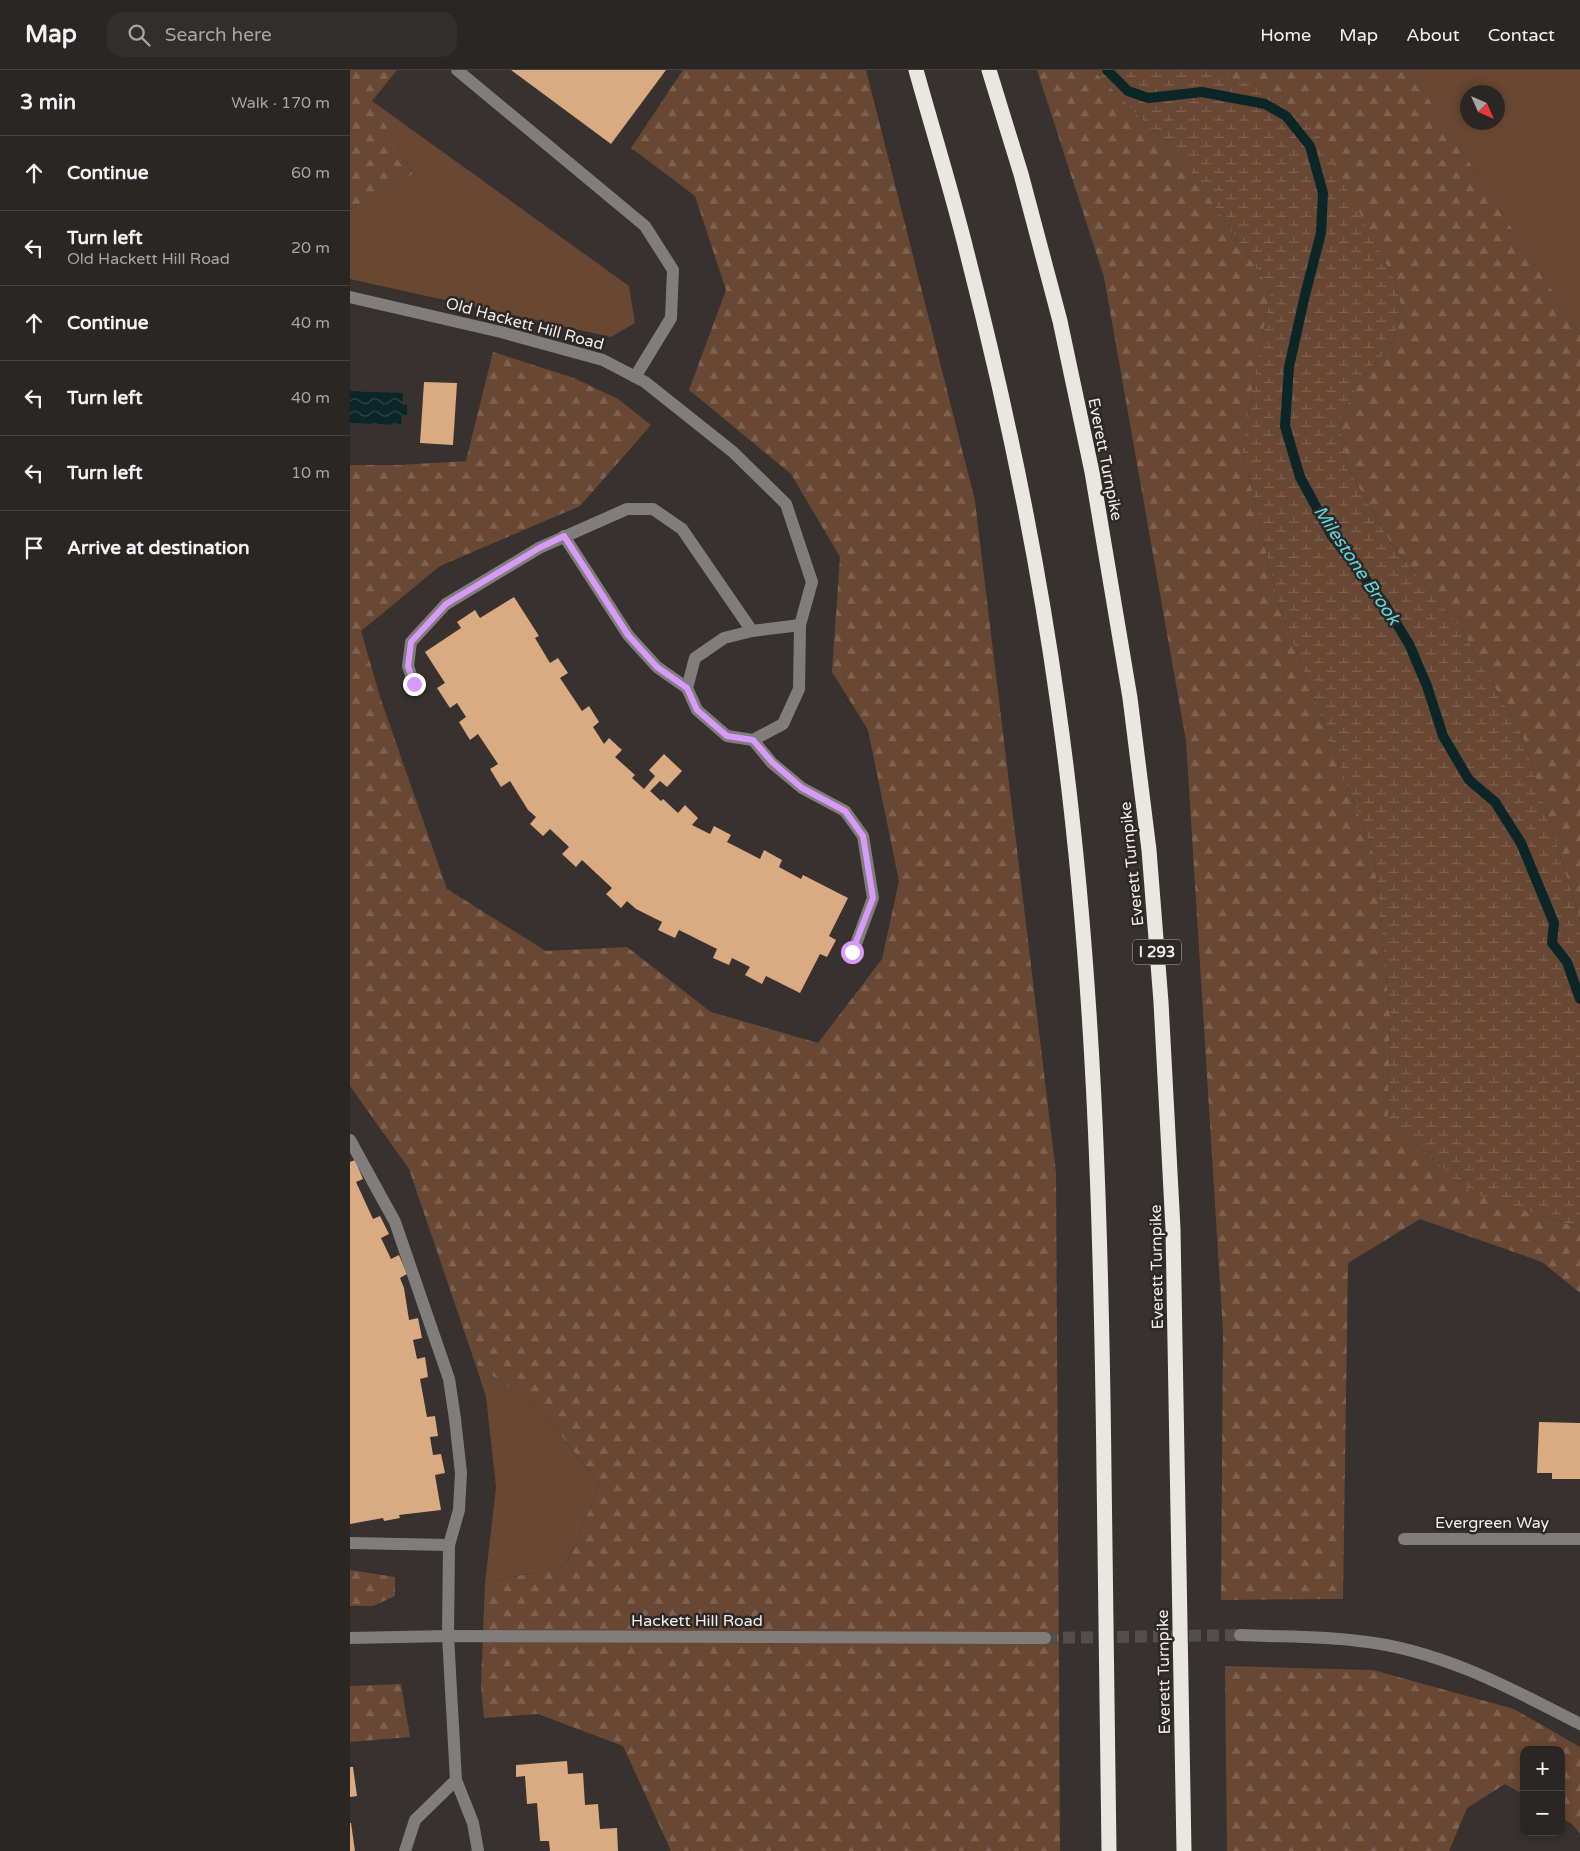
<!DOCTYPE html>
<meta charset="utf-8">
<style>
body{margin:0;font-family:"Varela Round",sans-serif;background:#312e2b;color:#f1f3f6}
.controls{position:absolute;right:15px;bottom:15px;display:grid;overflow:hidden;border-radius:10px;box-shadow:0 2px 8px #0003}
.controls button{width:45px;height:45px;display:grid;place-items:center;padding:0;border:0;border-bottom:1px solid #454341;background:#292623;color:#f1f3f6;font:25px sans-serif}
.compass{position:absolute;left:1110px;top:15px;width:45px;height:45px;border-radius:50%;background:#292623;box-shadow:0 2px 8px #0003;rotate:135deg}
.stop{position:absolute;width:15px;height:15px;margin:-11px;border:4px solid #d89af8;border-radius:50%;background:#fff}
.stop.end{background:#d89af8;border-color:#fff;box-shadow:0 1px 5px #0008}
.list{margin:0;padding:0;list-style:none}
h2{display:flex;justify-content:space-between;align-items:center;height:65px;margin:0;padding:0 20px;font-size:21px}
h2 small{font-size:16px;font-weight:400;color:#a5a5a6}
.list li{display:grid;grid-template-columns:32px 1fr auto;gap:15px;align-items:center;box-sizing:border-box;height:75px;padding:0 20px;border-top:1px solid #454341}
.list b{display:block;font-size:19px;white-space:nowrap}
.list p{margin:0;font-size:16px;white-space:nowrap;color:#a5a5a6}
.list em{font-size:16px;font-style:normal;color:#a5a5a6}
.icon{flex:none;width:28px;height:28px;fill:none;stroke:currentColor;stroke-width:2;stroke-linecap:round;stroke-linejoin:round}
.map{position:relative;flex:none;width:1230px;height:1781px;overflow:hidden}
header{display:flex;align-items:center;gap:30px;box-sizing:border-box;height:70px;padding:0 25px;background:#292623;border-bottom:1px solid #454341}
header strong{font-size:24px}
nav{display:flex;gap:28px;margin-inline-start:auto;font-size:18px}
.search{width:350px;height:45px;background:#312e2b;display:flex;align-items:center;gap:12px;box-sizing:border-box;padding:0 18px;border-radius:15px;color:#a5a5a6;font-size:19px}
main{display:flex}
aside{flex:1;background:#292623}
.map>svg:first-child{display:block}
.green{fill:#684733;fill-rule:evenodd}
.forest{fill:url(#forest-firs)}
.wetland{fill:url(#wetland-marsh)}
.water{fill:url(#water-waves)}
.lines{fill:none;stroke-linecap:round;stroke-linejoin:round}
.stream{stroke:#0c2627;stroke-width:10}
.building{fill:#daaa80}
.minor-tunnel{stroke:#534e4b;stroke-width:12;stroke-dasharray:12 6;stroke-linecap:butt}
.minor{stroke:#807e7c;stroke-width:12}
.highway{stroke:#eae6e0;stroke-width:15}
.route{stroke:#d89af8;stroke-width:6}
.labels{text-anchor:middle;stroke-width:5;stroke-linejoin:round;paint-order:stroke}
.shield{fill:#2d2825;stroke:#b6b2b0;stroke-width:1}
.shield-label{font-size:15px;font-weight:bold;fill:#f0edeb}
.street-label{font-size:16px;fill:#f0edeb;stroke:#2d2825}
.water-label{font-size:18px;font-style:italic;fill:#5dd9df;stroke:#2d2825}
</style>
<header>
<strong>Map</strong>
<div class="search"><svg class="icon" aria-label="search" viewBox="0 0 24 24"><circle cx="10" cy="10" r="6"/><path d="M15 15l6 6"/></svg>Search here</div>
<nav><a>Home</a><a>Map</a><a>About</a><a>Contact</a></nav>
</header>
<main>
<aside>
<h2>3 min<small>Walk · 170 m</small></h2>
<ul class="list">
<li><svg class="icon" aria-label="ahead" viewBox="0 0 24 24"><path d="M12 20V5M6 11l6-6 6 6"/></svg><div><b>Continue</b></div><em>60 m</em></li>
<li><svg class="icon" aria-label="left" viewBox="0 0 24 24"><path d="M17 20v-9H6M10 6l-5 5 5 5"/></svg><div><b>Turn left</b><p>Old Hackett Hill Road</p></div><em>20 m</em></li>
<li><svg class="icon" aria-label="ahead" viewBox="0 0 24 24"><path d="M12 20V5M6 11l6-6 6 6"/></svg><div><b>Continue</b></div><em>40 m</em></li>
<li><svg class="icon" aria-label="left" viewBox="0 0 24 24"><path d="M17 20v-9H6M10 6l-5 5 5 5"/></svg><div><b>Turn left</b></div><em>40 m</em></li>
<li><svg class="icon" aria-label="left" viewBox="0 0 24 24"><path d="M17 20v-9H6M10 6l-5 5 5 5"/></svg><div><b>Turn left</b></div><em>10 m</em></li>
<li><svg class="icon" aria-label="arrive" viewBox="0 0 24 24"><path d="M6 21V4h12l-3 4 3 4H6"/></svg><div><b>Arrive at destination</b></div></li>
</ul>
</aside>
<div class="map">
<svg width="1230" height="1781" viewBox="0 0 1230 1781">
<defs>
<pattern id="forest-firs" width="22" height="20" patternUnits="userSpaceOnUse" patternTransform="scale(1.25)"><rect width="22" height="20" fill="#684733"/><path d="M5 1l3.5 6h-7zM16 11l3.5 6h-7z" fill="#7e6251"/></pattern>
<pattern id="wetland-marsh" width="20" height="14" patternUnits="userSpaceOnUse" patternTransform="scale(1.25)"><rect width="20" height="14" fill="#684733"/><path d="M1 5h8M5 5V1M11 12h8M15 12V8" fill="none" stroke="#7e6251"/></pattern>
<pattern id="water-waves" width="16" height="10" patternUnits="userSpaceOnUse" patternTransform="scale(1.25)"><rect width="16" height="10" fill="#0c2627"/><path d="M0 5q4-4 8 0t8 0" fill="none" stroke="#304646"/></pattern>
</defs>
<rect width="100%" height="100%" fill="#37322f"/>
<g class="green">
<path d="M 1060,0 L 1230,0 L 1230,264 ZM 1118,22 L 1148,22 L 1148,52 L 1118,52 Z"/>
<path d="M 22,31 L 279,216 L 285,253 L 261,267 L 0,209 L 0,139 L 63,104 Z"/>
<path d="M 125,1293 L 191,1340 L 250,1415 L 215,1496 L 135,1513 L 146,1417 L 136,1327 Z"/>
</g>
<g class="forest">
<path d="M 0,0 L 47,0 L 22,31 L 63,104 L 0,139 Z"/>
<path d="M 333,0 L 516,0 L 625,431 L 706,1103 L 710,1781 L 321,1781 L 273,1676 L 188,1644 L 134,1648 L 131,1615 L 135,1513 L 215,1496 L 250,1415 L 191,1340 L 125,1293 L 59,1099 L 0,1016 L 0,395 L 50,395 L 116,391 L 143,282 L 224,308 L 268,329 L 301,355 L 230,436 L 90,496 L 11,561 L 30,627 L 97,819 L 196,881 L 277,877 L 361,942 L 468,973 L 532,889 L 549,811 L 518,660 L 482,602 L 490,487 L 441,404 L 339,320 L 376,220 L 345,126 L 281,78 Z"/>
<path d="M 687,0 L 743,0 L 835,92 L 921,220 L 892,376 L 928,533 L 1024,785 L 1040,946 L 1038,1050 L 1122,1123 L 1230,1158 L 1230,1223 L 1192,1192 L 1070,1149 L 998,1193 L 993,1529 L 871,1530 L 873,1261 L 836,671 L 754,207 Z"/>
<path d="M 865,0 L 1060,0 L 1230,264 L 1230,849 L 1172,665 L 1112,560 L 1042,475 L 996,395 L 990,350 L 1008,313 L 1041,275 L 1053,244 L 1045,211 L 1024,171 L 877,6 Z"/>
<path d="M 0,1500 L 45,1507 L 45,1526 L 23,1536 L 0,1536 Z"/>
<path d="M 875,1596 L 1023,1600 L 1164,1639 L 1230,1677 L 1230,1764 L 1222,1754 L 1211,1747 L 1211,1680 L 1174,1680 L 1174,1725 L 1155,1714 L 1117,1738 L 1099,1781 L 877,1781 Z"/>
<path d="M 51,1614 L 60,1667 L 0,1672 L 0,1616 Z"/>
</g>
<path class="wetland" d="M 743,0 L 865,0 L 877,6 L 930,27 L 972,70 L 1045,211 L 1053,244 L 1041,275 L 1008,313 L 990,350 L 996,395 L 1042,475 L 1112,560 L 1172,665 L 1230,849 L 1230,1158 L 1122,1123 L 1038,1050 L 1040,946 L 1024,785 L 928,533 L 892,376 L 921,220 L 835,92 Z"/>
<path class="water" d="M 0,321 L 53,323 L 52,334 L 57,334 L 57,345 L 52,345 L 51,355 L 0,353 Z"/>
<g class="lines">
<path class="stream" d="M 757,0 L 778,21 L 798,28 L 852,22 L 915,34 L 936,46 L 960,76 L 973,123 L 971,163 L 955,225 L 939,297 L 935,356 L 950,407 L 982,466 L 1034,533 L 1059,574 L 1077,616 L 1093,666 L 1119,710 L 1145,732 L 1171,773 L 1204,853 L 1202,873 L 1217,892 L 1230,929"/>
</g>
<g class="building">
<path d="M 161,0 L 316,0 L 261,74 Z"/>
<path d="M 74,312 L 107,313 L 103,375 L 70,373 Z"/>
<path d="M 164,527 L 189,566 L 185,568 L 200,593 L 208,588 L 218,603 L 210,608 L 232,641 L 239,636 L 249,652 L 243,657 L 254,674 L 259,668 L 272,680 L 265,687 L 285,705 L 282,708 L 294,719 L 305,706 L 299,700 L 314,684 L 332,701 L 317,717 L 310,711 L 300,721 L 311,731 L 313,729 L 328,743 L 335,735 L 348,748 L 342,755 L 360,764 L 364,756 L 381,765 L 377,772 L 410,789 L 414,780 L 432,790 L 429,797 L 451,809 L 453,805 L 498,828 L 479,866 L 486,870 L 477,887 L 470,884 L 450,923 L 416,906 L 412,914 L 395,905 L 400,897 L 382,888 L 379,895 L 363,888 L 367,879 L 329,860 L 325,868 L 308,860 L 312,852 L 286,839 L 277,831 L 271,838 L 256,824 L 262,818 L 232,790 L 226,797 L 212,784 L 219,777 L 200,759 L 193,766 L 180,754 L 186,747 L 178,740 L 160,711 L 151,717 L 140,699 L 148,694 L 128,664 L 120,670 L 109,652 L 116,647 L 107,633 L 100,638 L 87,618 L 95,613 L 75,582 L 111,558 L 107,552 L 125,540 L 130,548 Z"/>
<path d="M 5,1090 L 13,1109 L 6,1112 L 23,1149 L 30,1146 L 39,1164 L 31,1168 L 41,1189 L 49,1185 L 57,1204 L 50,1208 L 54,1218 L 59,1250 L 68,1248 L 72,1268 L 63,1270 L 67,1289 L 75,1287 L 78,1307 L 70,1309 L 77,1347 L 85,1346 L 88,1366 L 80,1367 L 83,1385 L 91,1384 L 95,1403 L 85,1405 L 91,1440 L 49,1445 L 50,1448 L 34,1451 L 33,1448 L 0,1454 L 0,1092 Z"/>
<path d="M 1189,1352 L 1230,1353 L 1230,1409 L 1202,1409 L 1202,1403 L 1187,1403 Z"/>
<path d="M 217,1691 L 218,1704 L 233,1703 L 235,1735 L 248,1734 L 250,1759 L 267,1758 L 268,1781 L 200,1781 L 199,1771 L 190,1771 L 187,1733 L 177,1734 L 175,1706 L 166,1707 L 166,1695 Z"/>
<path d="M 0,1697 L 3,1697 L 7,1726 L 0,1727 Z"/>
<path d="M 0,1753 L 1,1753 L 5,1781 L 0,1781 Z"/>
</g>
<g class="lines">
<path class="minor-tunnel" d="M 695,1568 L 890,1565"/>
<g class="minor">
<path d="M 107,0 L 295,156 L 323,200 L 321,248 L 285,307"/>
<path d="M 0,227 L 151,262 L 253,290 L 295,312 L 383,382 L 436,434 L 462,512 L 450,555 L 449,619 L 433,654 L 403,670 L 377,666 L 347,640 L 337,618 L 345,588 L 374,568 L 402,561 L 450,555"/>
<path d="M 214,466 L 278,565 L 307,597 L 337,618"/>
<path d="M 64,614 L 58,596 L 61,572 L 96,534 L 189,478 L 277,439 L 303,439 L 332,459 L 402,561"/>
<path d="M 403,670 L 422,693 L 452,718 L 495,741 L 513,766 L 523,828 L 503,882"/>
<path d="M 0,1070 L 45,1152 L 99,1309 L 105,1349 L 111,1403 L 109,1440 L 99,1475"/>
<path d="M 1054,1469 L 1230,1469"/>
<path d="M 0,1473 L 99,1475 L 98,1566 L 106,1710"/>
<path d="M 890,1565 C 930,1567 970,1566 1009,1571 C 1088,1579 1161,1618 1230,1654"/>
<path d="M 0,1568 L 98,1566 L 695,1568"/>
<path d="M 55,1781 L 65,1750 L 106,1710 L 123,1753 L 128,1781"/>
</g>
<g class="highway">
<path d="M 566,0 C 583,61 602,122 617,183 C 655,331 687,483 708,635 C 744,889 751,1145 754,1401 C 756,1528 757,1654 759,1781"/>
<path d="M 639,0 L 671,104 L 710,251 L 742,402 L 780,628 L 799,780 L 811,932 L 823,1159 L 834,1781"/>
</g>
</g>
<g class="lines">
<path class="route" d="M 64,614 L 58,596 L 61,572 L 96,534 L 189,478 L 214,466 L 278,565 L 307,597 L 337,618 L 347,640 L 377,666 L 403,670 L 422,692 L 452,718 L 495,741 L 513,766 L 523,828 L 502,882"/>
</g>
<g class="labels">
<rect class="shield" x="783" y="869.5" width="48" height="25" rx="4"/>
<g class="shield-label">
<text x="807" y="887">I 293</text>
</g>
<g class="street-label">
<text transform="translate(175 253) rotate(15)" y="6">Old Hackett Hill Road</text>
<text transform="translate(756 389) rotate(79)" y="6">Everett Turnpike</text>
<text transform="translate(781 794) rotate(-96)" y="6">Everett Turnpike</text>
<text transform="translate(806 1197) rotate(-91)" y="6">Everett Turnpike</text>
<text x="1142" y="1458">Evergreen Way</text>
<text x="347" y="1556">Hackett Hill Road</text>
<text transform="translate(813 1602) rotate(-91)" y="6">Everett Turnpike</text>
</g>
<g class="water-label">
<text transform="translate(1007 495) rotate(56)" y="6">Milestone Brook</text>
</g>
</g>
</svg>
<div class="controls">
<button>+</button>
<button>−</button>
</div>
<svg class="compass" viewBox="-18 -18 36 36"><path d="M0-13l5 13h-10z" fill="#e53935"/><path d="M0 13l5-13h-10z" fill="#a5a5a6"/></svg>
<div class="stop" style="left:502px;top:882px"></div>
<div class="stop end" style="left:64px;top:614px"></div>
</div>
</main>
